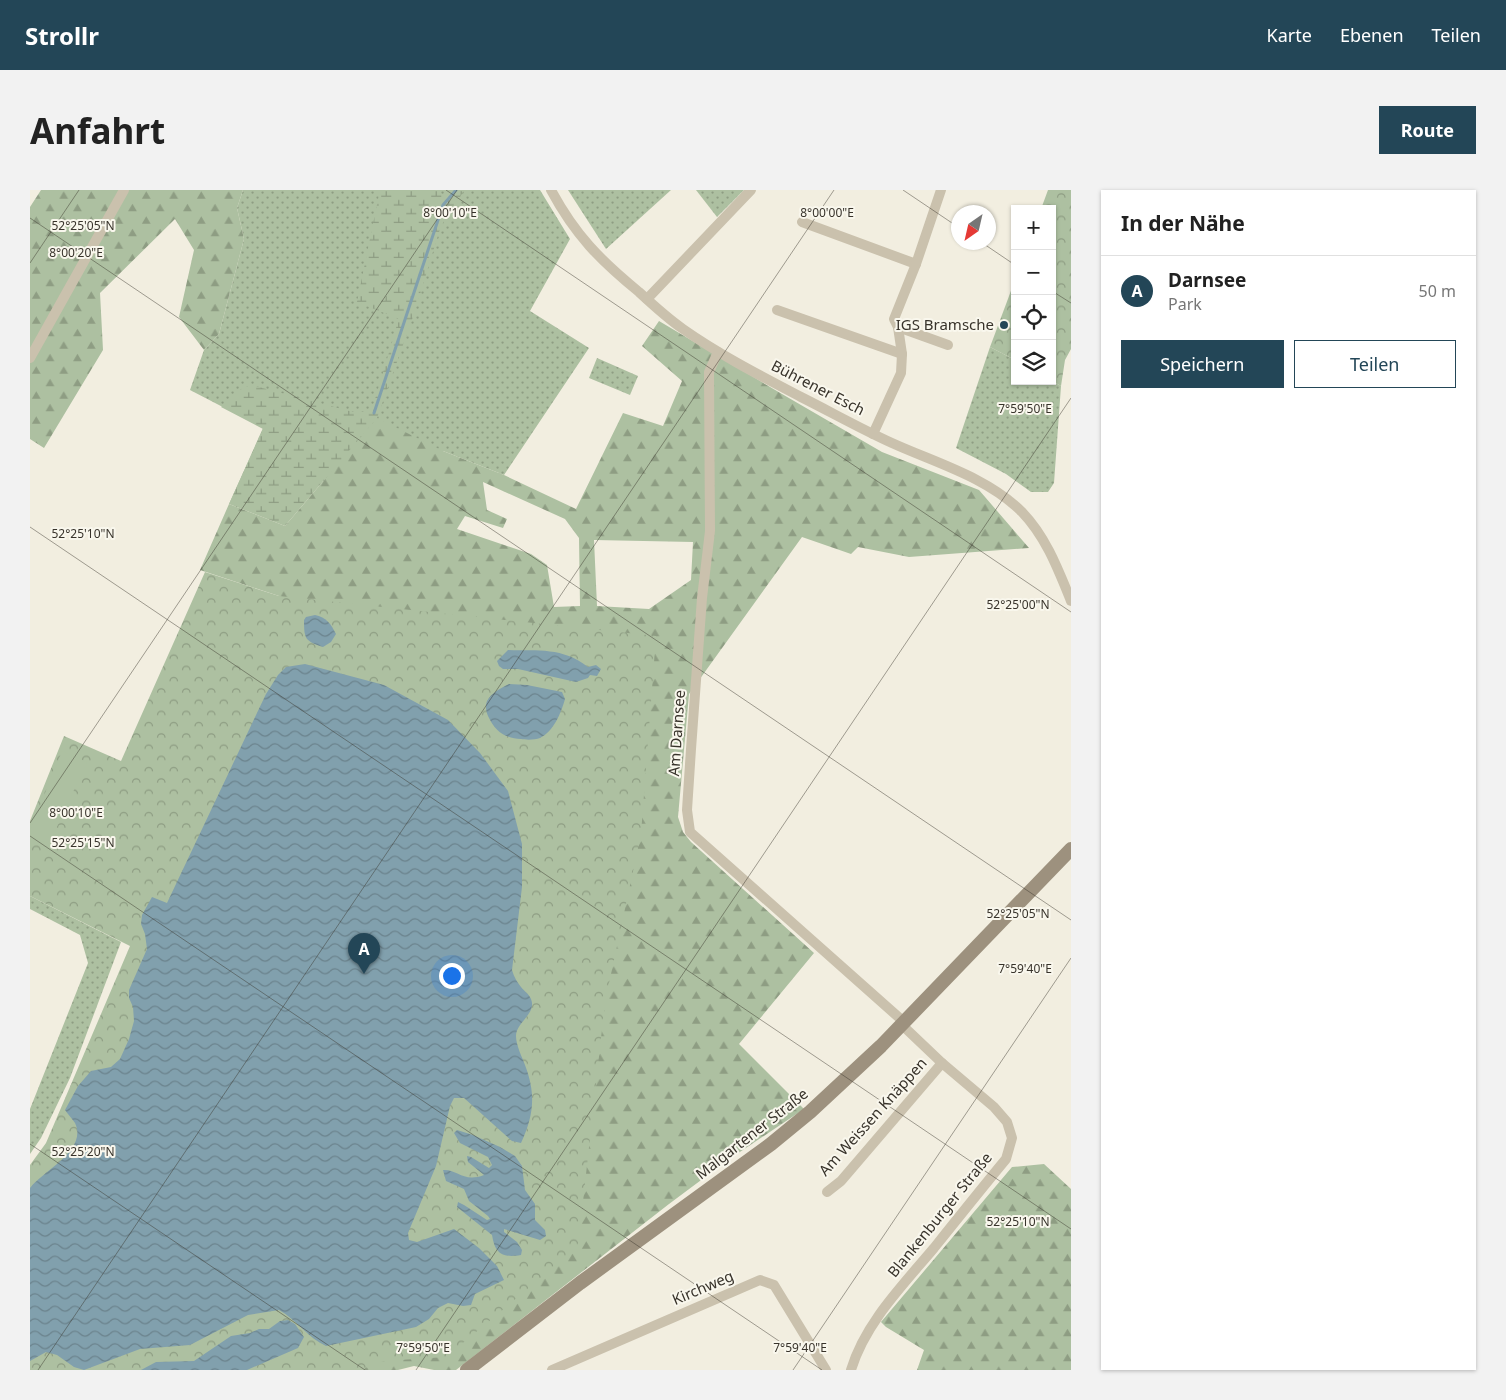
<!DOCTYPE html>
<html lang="de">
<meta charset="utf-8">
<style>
body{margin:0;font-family:"Noto Sans",sans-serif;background:#f2f2f2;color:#222}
.controls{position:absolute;right:15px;top:15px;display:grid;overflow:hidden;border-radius:0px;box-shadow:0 1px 4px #0004}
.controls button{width:45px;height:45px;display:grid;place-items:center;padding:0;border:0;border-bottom:1px solid #e0e0e0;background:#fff;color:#222;font:25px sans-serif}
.compass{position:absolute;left:921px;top:15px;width:45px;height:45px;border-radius:50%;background:#fff;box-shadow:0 1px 4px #0004;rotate:214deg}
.you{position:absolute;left:421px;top:785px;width:18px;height:18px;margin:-12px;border:4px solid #fff;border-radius:50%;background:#1a73e8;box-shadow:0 0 0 8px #1a73e833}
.badge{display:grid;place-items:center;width:32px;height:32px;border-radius:50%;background:#234657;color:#fff;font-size:16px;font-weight:700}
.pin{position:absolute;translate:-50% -41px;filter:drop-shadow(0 1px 2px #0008)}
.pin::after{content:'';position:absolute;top:26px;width:18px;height:15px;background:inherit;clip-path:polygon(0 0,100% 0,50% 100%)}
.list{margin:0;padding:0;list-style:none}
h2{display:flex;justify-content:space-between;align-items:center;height:65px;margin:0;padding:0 20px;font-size:21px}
h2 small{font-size:16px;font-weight:400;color:#767676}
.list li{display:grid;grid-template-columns:32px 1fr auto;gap:15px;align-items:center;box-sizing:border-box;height:70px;padding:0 20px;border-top:1px solid #e0e0e0}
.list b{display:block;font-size:19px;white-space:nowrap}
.list p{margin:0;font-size:16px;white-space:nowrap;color:#767676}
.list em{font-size:16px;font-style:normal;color:#767676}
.actions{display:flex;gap:10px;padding:15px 20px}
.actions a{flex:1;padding:11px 0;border:1px solid #234657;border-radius:0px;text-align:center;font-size:18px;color:#234657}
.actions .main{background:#234657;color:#fff}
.icon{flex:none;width:28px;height:28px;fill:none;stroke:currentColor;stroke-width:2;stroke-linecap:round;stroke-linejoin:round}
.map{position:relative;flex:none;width:1041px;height:1180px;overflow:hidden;border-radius:0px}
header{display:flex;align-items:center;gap:30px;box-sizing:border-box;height:70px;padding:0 25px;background:#234657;color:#fff}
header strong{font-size:24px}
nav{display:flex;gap:28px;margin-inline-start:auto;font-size:18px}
.intro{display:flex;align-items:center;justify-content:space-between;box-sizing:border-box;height:120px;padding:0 30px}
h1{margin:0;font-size:35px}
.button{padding:12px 22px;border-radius:0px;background:#234657;color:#fff;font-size:18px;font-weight:700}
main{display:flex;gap:30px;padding:0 30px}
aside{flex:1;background:#fff;border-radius:0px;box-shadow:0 1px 4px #0004}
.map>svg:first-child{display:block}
.grass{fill:url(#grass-dots)}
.forest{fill:url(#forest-firs);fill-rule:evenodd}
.wetland{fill:url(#wetland-marsh)}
.park{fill:url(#park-crowns)}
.pitch{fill:#adc0a1}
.water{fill:url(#water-waves)}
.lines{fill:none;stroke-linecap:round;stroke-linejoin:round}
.stream{stroke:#81a0ad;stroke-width:3}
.street{stroke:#cac1ad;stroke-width:10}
.secondary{stroke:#9d917e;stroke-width:14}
.ticks{fill:none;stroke:#38332b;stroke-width:1;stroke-opacity:0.45}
.poi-dot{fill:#234657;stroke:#f9f7ed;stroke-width:2}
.labels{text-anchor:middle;stroke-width:4;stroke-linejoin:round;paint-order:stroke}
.poi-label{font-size:15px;fill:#38332b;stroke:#f9f7ed;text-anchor:end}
.street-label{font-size:15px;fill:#38332b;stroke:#f9f7ed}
.ticks-label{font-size:12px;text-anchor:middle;fill:#38332b;stroke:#f9f7ed;stroke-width:4;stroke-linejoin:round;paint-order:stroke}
</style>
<header>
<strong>Strollr</strong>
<nav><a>Karte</a><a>Ebenen</a><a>Teilen</a></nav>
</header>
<div class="intro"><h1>Anfahrt</h1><a class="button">Route</a></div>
<main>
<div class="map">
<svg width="1041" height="1180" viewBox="0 0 1041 1180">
<defs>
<pattern id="grass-dots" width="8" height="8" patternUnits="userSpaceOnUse" patternTransform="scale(1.25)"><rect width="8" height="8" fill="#adc0a1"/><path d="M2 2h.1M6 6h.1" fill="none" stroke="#8e9d83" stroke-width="1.8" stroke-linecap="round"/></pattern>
<pattern id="forest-firs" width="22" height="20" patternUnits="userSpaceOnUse" patternTransform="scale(1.25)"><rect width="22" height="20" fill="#adc0a1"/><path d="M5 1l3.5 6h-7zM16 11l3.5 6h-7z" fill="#8e9d83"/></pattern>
<pattern id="wetland-marsh" width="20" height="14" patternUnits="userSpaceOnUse" patternTransform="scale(1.25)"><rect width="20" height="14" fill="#adc0a1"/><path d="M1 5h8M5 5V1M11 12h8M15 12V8" fill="none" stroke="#8e9d83"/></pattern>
<pattern id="park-crowns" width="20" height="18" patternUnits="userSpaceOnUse" patternTransform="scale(1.25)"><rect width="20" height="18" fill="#adc0a1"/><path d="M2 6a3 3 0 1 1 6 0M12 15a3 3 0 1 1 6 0" fill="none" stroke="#8e9d83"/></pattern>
<pattern id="water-waves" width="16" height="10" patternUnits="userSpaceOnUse" patternTransform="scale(1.25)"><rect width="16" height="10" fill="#81a0ad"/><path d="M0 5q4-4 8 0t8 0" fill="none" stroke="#6b838d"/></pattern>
</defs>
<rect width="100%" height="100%" fill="#f2eee0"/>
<g class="grass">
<path d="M 213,0 L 510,0 L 540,49 L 500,121 L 559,158 L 474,285 L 413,261 L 199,314 L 233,238 L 160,200 L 174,160 L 189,144 L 214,49 L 207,18 Z"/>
<path d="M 538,0 L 641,0 L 576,59 Z"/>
<path d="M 666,0 L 714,0 L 687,27 Z"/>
<path d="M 960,157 L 985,170 L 985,191 L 1022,191 L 1031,196 L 1024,293 L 1018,302 L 1001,302 L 976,284 L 926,258 Z"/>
<path d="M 567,168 L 608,186 L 600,205 L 559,188 Z"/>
<path d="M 0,706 L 91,752 L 40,888 L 11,948 L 0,964 L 0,919 L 58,773 L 50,745 L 0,719 Z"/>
</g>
<g class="forest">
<path d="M 11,0 L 213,0 L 207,18 L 214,49 L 189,144 L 174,160 L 149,127 L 164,60 L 145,29 L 70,103 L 73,160 L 14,258 L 0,249 L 0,17 Z"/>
<path d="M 629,131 L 752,204 L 852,262 L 949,300 L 999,358 L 879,367 L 828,357 L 821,364 L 772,347 L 659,504 L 648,627 L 653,642 L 661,652 L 784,763 L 709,854 L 774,919 L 698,970 L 639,1014 L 426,1180 L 404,1180 L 384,1176 L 368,1180 L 0,1180 L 249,406 L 170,380 L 199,314 L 255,336 L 347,228 L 413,261 L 474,285 L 546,319 L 593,223 L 633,236 L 652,191 L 612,156 ZM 453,292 L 535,329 L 549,348 L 550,416 L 524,417 L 517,375 L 501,364 L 427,339 L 435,326 L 473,338 L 477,329 L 457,320 ZM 564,350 L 663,352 L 661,390 L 619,419 L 567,416 Z"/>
<path d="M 1014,974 L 1041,999 L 1041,1180 L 887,1180 L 894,1160 L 856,1137 L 851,1132 L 982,977 Z"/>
</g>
<path class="wetland" d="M 350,0 L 406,0 L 415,7 L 422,0 L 434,0 L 426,14 L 419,20 L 409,42 L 384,124 L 347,228 L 255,336 L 199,314 L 233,239 L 191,217 L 211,199 L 221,195 L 323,222 L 337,222 L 343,216 L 369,129 L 327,112 Z"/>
<g class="park">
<path d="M 1018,0 L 1041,0 L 1041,159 L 1035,170 L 1031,196 L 1022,191 L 1022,19 L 1011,19 Z"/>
<path d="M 985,90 L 985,170 L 960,157 Z"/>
<path d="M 175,382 L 249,406 L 626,446 L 611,644 L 575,812 L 548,1057 L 416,1167 L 354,1171 L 330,1180 L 0,1180 L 0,975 L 16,953 L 100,756 L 0,706 L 0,631 L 34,546 L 91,571 Z"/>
</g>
<path class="pitch" d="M 32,561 L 57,572 L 19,654 L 0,646 L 0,640 Z"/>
<g class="water">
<path d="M 285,425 C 296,427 301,434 306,444 L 301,452 L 293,457 C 275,451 274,449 274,430 L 276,427 Z"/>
<path d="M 478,460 C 509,461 532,457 558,477 L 566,475 L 571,479 L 567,486 L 560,485 L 558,488 L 546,492 L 488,479 L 473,479 L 469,476 L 467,471 Z"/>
<path d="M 275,474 L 354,495 L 418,530 L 450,563 L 478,601 L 492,654 L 492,697 L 482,780 C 484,787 487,792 491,797 C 494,801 499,804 501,809 C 507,824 486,832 486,846 C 486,855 492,867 495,875 C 506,904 504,925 491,953 L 482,951 L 434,908 L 424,908 L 420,916 L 406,976 L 378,1043 L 379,1050 L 387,1052 L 424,1039 L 449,1058 L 467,1076 L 474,1090 L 445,1104 L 441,1115 L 433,1116 L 418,1113 L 408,1118 L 399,1129 L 386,1137 L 296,1156 C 278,1148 267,1130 249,1120 L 218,1125 L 160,1155 L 110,1159 L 54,1180 L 44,1177 L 27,1165 L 16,1162 L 0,1171 L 0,998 C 13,981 58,960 45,933 C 42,929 38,924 35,920 L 48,896 L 61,881 L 81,877 L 90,869 L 99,849 L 104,831 L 103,817 L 99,808 L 99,800 L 117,759 L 115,744 L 111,734 L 112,725 L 122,707 L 137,713 L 236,504 L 248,485 L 256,477 Z"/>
<path d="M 479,494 L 497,495 L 532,502 L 535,509 C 531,523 524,541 510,548 C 505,550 496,550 491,549 C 474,548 465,541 458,526 C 456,521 455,516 457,511 C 461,503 471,498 479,494 Z"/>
<path d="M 427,940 L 443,945 L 470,957 L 485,966 L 492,976 L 495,1000 L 505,1014 L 505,1030 L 515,1040 L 516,1046 L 510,1050 L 474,1039 L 474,1042 L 487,1052 L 492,1060 L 491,1065 C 472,1068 465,1064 462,1045 L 427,1017 L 428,1012 L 434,1015 L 457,1030 L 460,1029 L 458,1026 L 439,1011 L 434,999 L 416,991 L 413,980 C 428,979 433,993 454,985 L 438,972 L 437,966 L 441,967 L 459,978 L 462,975 L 458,967 L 430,953 L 424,943 Z"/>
<path d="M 258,1130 L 265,1134 L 274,1147 L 268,1158 L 217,1180 L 111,1180 L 126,1172 L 164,1171 L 201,1146 L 220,1143 L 229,1139 L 239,1139 L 250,1131 Z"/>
</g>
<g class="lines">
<path class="stream" d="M 344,223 L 413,15 L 426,0"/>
<g class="street">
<path d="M 521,0 C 545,45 570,70 609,102 C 623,115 637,128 653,139 C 690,165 731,186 771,207 C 801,222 831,239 862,253 C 906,273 957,287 992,322 C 1016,347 1028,379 1041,411"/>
<path d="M 772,32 L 886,74"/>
<path d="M 617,109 L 721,0"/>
<path d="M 747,120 L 872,164"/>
<path d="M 868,137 L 918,155"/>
<path d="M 688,162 L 679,182 L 680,341 L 672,408 L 661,559 L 657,620 L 660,642 L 874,832"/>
<path d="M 0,168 L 94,0"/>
<path d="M 843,244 L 871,183 L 872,164 L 868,137 L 864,129 L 886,74 L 911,0"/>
<path d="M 797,1002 L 811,991 L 912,873"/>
<path d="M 522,1180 L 730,1090 L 744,1095 L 796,1180"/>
<path d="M 821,1180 C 835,1133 873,1095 904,1058 C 928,1028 952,998 976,969 L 982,948 L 977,932 L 964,917 L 912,873 L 871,834"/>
</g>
<path class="secondary" d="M 437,1180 L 550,1093 L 741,954 L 780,922 L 851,856 L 1041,659"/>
</g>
<path class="ticks" d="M 416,0 L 1041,422M 873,0 L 928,37M 0,28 L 1041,730M 951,52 L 985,75M 0,73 L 49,0M 1022,101 L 1041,113M 0,337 L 1041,1039M 0,633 L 427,0M 0,646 L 792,1180M 0,954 L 335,1180M 8,1180 L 804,0M 386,1180 L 1041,208M 763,1180 L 1041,768"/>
<circle class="poi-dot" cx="974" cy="135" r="5"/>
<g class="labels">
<g class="poi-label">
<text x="964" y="140">IGS Bramsche</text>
</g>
<g class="street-label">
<text transform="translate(788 198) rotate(27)" y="5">Bührener Esch</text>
<text transform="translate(647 543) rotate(-86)" y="5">Am Darnsee</text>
<text transform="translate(843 927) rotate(-48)" y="5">Am Weissen Knäppen</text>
<text transform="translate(722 944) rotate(-38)" y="5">Malgartener Straße</text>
<text transform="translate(910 1025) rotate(-51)" y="5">Blankenburger Straße</text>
<text transform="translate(673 1098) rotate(-23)" y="5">Kirchweg</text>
</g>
</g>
<g class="ticks-label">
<text x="420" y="27">8°00'10"E</text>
<text x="797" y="27">8°00'00"E</text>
<text x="53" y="40">52°25'05"N</text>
<text x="46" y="67">8°00'20"E</text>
<text x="995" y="223">7°59'50"E</text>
<text x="53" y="348">52°25'10"N</text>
<text x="988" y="419">52°25'00"N</text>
<text x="46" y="627">8°00'10"E</text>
<text x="53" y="657">52°25'15"N</text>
<text x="988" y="728">52°25'05"N</text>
<text x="995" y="783">7°59'40"E</text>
<text x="53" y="966">52°25'20"N</text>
<text x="988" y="1036">52°25'10"N</text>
<text x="393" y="1162">7°59'50"E</text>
<text x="770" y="1162">7°59'40"E</text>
</g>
</svg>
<div class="controls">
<button>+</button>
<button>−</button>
<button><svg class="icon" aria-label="locate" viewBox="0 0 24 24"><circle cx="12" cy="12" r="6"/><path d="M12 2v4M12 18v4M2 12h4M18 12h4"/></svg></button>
<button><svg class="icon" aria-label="layers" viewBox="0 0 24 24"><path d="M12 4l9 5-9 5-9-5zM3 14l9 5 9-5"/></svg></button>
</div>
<svg class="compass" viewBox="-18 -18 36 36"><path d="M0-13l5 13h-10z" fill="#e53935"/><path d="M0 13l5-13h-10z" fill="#767676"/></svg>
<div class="you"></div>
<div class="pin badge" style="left:334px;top:784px">A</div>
</div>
<aside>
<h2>In der Nähe<small></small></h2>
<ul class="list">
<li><span class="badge">A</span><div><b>Darnsee</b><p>Park</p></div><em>50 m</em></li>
</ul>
<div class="actions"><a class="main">Speichern</a><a>Teilen</a></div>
</aside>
</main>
